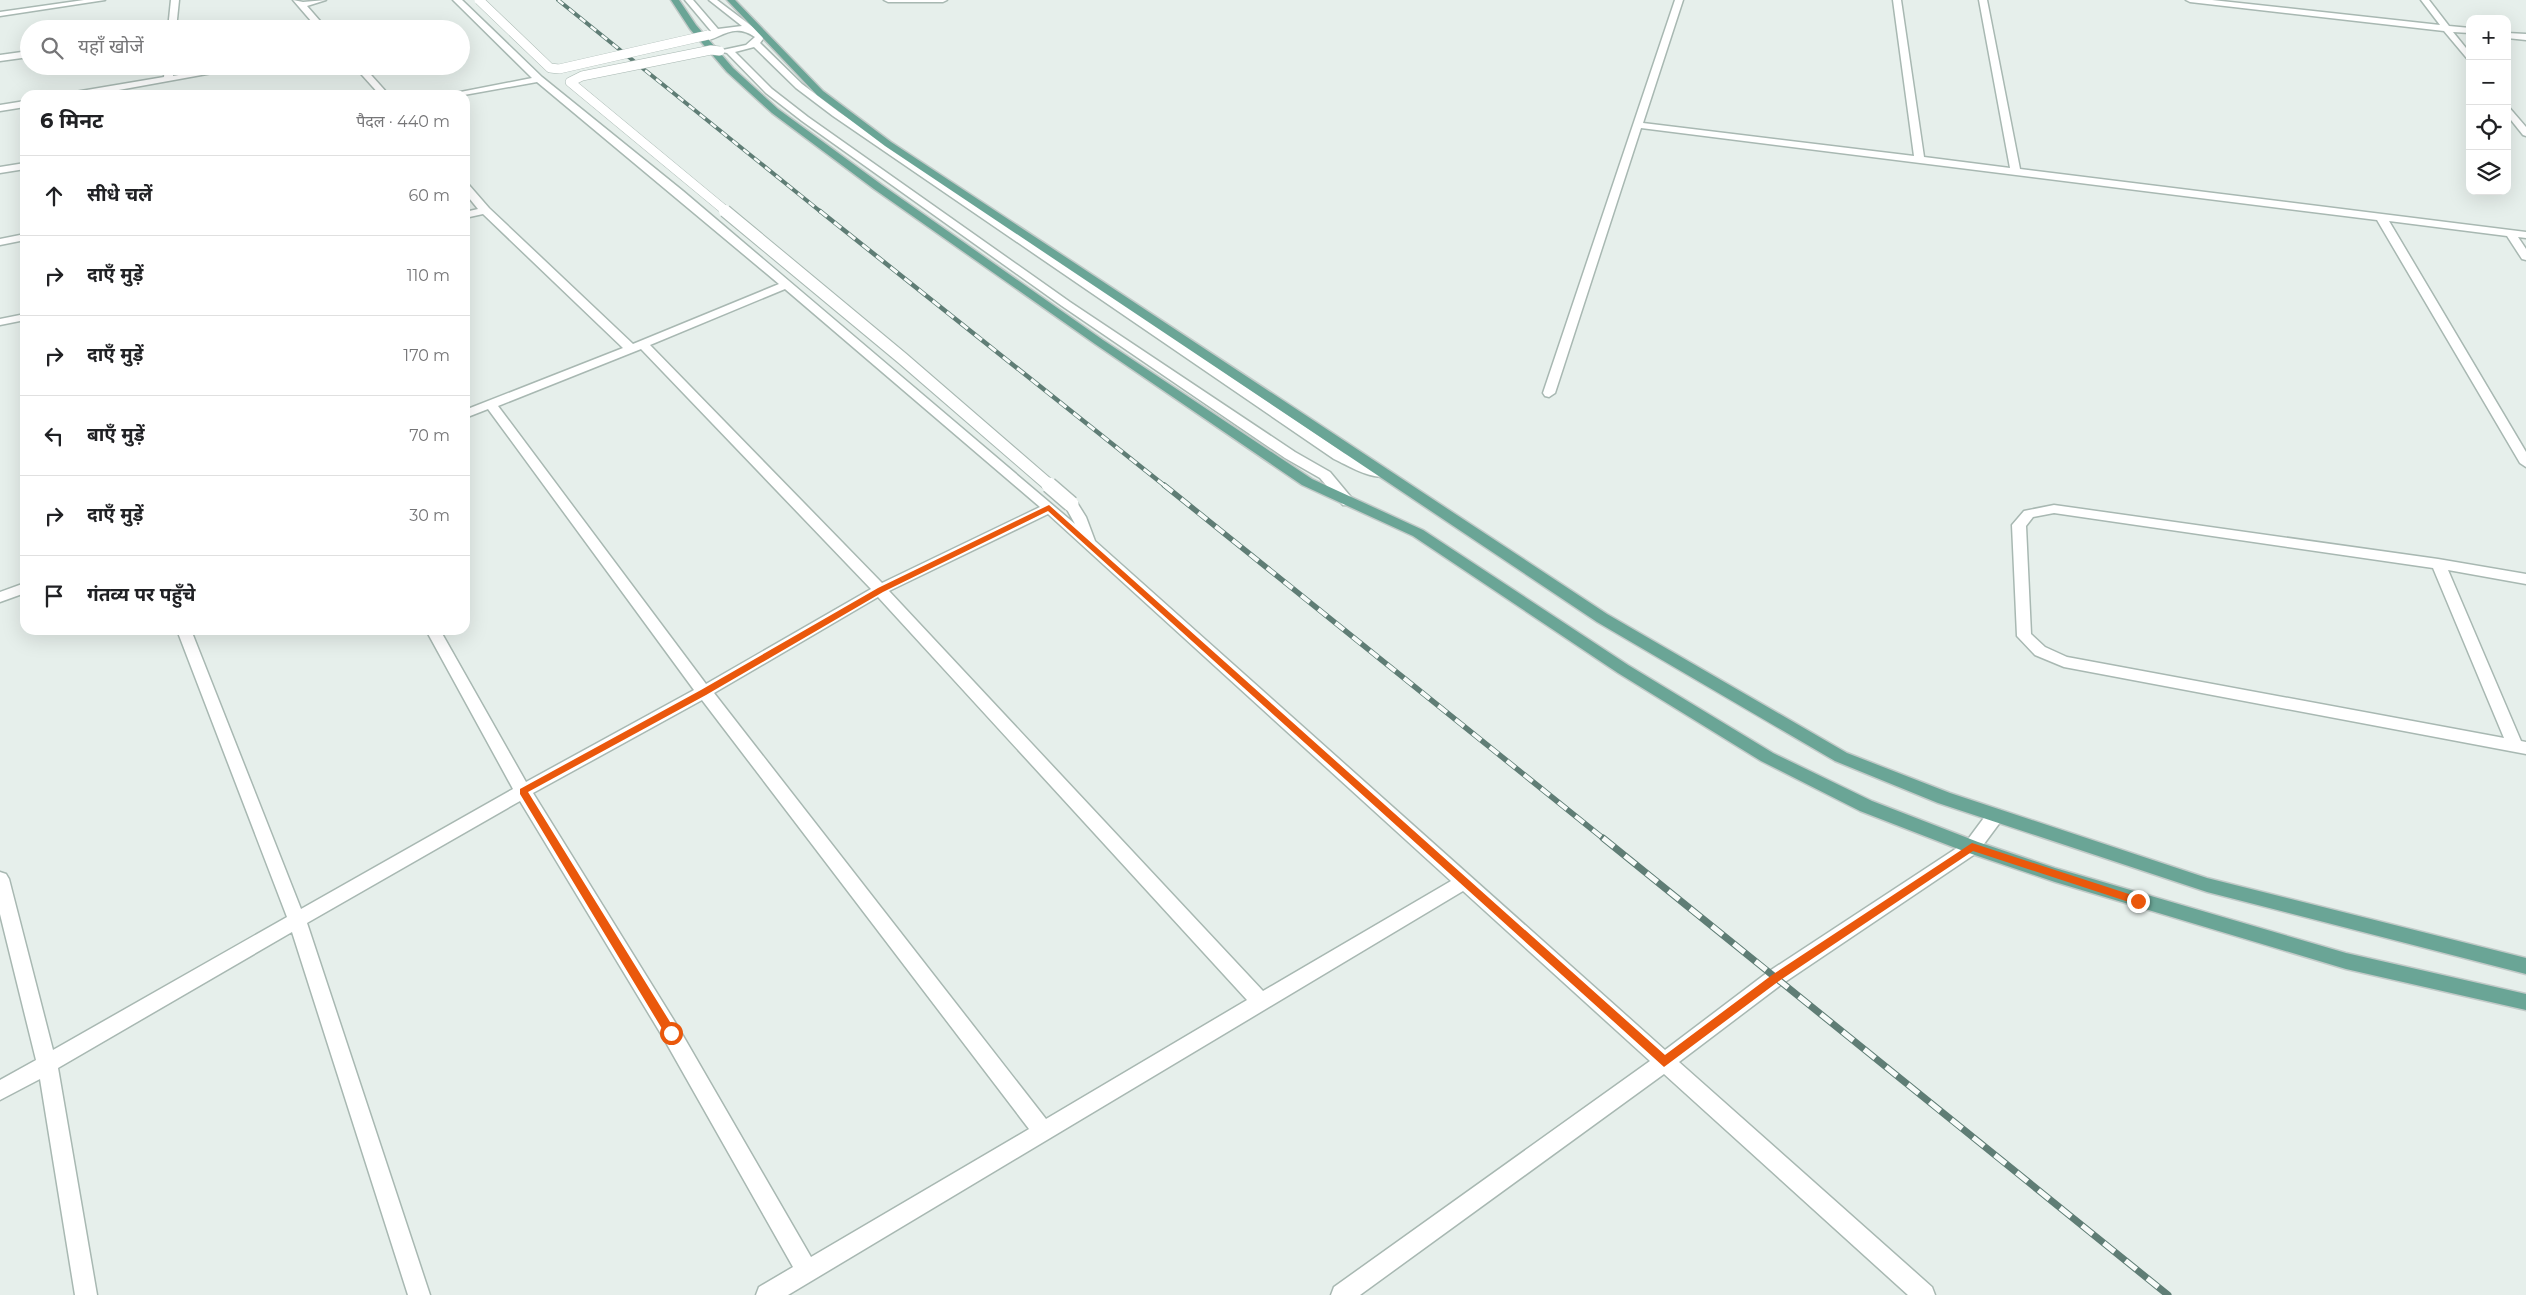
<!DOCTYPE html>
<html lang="hi">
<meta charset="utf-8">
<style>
body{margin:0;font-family:Montserrat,"Noto Sans Devanagari",sans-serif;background:#f6f6f6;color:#202124}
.controls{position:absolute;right:15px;top:15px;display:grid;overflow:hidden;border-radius:10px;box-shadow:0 5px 20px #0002}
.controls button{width:45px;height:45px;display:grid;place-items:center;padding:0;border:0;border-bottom:1px solid #e0e0e0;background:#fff;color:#202124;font:25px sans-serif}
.stop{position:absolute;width:15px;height:15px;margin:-11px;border:4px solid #ea580c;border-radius:50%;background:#fff}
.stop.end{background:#ea580c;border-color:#fff;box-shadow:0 1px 5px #0008}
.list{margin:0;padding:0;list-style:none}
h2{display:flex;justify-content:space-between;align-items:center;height:65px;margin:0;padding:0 20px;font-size:21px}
h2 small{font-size:16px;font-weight:400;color:#757577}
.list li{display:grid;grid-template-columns:32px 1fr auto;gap:15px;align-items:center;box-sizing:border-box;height:80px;padding:0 20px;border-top:1px solid #e0e0e0}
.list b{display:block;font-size:19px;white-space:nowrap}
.list em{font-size:16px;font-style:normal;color:#757577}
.icon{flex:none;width:28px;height:28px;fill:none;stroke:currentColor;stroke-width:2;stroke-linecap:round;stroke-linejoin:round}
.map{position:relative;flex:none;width:2526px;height:1295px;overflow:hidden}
.search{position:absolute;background:#fff;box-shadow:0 5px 20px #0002;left:20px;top:20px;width:450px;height:55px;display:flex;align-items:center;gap:12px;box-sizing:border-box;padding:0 18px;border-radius:28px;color:#757577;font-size:19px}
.panel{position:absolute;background:#fff;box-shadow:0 5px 20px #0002;left:20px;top:90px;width:450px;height:545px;border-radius:15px}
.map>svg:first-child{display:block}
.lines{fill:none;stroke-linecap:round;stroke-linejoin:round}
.minor-casing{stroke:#a8b8b2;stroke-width:3}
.major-casing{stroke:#c2cac8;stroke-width:3}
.minor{fill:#fff;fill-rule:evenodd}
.major{fill:#6aa596;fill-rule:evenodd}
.rail-far3-casing{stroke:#5f7d75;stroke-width:4}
.rail-far2-casing{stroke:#5f7d75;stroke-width:4.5}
.rail-far1-casing{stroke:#5f7d75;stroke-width:5.5}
.rail-casing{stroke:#5f7d75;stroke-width:7}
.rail-far3{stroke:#f7fbf9;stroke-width:2.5;stroke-dasharray:7;stroke-linecap:butt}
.rail-far2{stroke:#f7fbf9;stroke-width:3;stroke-dasharray:9;stroke-linecap:butt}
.rail-far1{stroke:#f7fbf9;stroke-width:4;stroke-dasharray:11;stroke-linecap:butt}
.rail{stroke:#f7fbf9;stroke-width:5;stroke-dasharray:14;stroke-linecap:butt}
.minor-bridge-far2-casing{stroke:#a8b8b2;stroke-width:10;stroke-linecap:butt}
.minor-bridge-far1-casing{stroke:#a8b8b2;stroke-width:14;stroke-linecap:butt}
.minor-bridge-casing{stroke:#a8b8b2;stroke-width:18;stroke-linecap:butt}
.minor-bridge-far2{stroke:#fff;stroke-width:9}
.minor-bridge-far1{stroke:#fff;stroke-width:12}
.minor-bridge{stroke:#fff;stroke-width:15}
.route{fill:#ea580c}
</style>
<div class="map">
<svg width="2526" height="1295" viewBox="0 0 2526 1295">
<rect width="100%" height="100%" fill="#e6efeb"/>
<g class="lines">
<defs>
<g id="minor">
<path d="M 84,0 L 105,0 L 0,16 L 0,12 Z"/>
<path d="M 171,0 L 179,0 L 176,29 L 168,29 Z"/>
<path d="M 293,0 L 303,2 L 326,0 L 307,6 L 327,29 L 318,29 Z"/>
<path d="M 453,0 L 462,0 L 542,77 L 683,191 L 1075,524 L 1064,504 L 1071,500 L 1076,501 L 1086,517 L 1095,541 L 1665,1050 L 1768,972 L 1966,842 L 1989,811 L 1995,809 L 2001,811 L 2003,816 L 2001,821 L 1978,852 L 1782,984 L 1679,1062 L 1932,1287 L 1935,1295 L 1908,1295 L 1664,1074 L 1360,1295 L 1331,1295 L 1334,1287 L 1650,1061 L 1463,891 L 788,1295 L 756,1295 L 759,1287 L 793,1267 L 664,1039 L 520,801 L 307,923 L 430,1295 L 408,1295 L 292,932 L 58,1068 L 97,1295 L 75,1295 L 40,1079 L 0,1100 L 0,1080 L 36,1060 L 0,914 L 0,872 L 6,874 L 9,879 L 53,1050 L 287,917 L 177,630 L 191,630 L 301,909 L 513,789 L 426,630 L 440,630 L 526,782 L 694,690 L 488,409 L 465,418 L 465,410 L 623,348 L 483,214 L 465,218 L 465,212 L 478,209 L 465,193 L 465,184 L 469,185 L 489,208 L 633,344 L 779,284 L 537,82 L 464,95 L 445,95 L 532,78 ZM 785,289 L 1040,507 L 882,583 L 650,345 ZM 641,349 L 871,589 L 706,684 L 498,406 ZM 1048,514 L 1451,881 L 1263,991 L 889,591 ZM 878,597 L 1247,1000 L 1046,1119 L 714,693 ZM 702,700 L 1029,1129 L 811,1257 L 678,1027 L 533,793 Z"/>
<path d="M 685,0 L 693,0 L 718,29 L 742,26 L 709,0 L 717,0 L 762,34 L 763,39 L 760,43 L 802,84 L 839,112 L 1344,453 L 1369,465 L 1388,470 L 1390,473 L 1388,476 C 1371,480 1349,466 1334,459 L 833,116 L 796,88 L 754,47 L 735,52 L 772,89 L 808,117 L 1070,302 L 1295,452 L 1330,472 L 1355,502 L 1353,505 L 1343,505 L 1320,478 L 1285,458 L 1062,306 L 802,121 L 766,93 L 727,53 L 718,51 L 746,45 L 755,37 C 731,20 717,43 700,41 L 700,37 L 711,31 Z"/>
<path d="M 884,0 L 947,0 L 943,2 L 888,2 Z"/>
<path d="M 1675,0 L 1683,0 L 1643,123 L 1914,156 L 1893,0 L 1901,0 L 1924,157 L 2010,168 L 1979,0 L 1987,0 L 2020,169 L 2526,232 L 2526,238 L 2518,237 L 2526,249 L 2526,260 L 2522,259 L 2507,236 L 2389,221 L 2526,452 L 2526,467 L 2520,463 L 2377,220 L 1641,128 L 1555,393 L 1549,397 L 1545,396 L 1543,393 Z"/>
<path d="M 2186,0 L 2212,0 L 2440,25 L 2421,0 L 2429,0 L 2449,26 L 2470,28 L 2470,33 L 2453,32 L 2470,53 L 2470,62 L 2444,31 L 2190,2 Z"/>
<path d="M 2507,33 L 2526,34 L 2526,40 L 2507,38 Z"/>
<path d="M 29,51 L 29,57 L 0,61 L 0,55 Z"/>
<path d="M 165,66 L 173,66 L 173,76 L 230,66 L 251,66 L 91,95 L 71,95 L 75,92 L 164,77 Z"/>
<path d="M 354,66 L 363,66 L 389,95 L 380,95 Z"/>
<path d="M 25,101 L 25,107 L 0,111 L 0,105 Z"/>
<path d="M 2507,105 L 2526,127 L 2526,136 L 2523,135 L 2507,115 Z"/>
<path d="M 25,163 L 25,169 L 0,173 L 0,167 Z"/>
<path d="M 25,234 L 25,240 L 0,245 L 0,239 Z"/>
<path d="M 25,314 L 25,320 L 0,325 L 0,319 Z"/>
<path d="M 2054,505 L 2438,559 L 2526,574 L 2526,584 L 2448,570 L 2521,741 L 2526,742 L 2526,754 L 2064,667 L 2035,655 L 2017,636 L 2012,525 L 2024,511 ZM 2054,513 L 2433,568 L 2504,738 L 2067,657 L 2045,647 L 2031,634 L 2026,526 L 2033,517 Z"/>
<path d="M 25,583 L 25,593 L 0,602 L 0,592 Z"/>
</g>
<g id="major">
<path d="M 671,0 L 679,0 L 696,25 L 733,68 L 778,109 L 882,185 L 1103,340 L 1312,479 L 1423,530 L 1628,665 L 1773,753 L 1872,801 L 1978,842 L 2055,868 L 2346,953 L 2526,994 L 2526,1010 L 2346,969 L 2055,882 L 1966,852 L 1860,811 L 1761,761 L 1618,673 L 1413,536 L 1302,485 L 1095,344 L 874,189 L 772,113 L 727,72 L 690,29 Z"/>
<path d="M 727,0 L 735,0 L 823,91 L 891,142 L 1607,614 L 1847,753 L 1950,793 L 2207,878 L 2526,958 L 2526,974 L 2207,892 L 1938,803 L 1835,761 L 1597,622 L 885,146 L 817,95 Z"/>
</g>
</defs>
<use href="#minor" class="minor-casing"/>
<use href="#major" class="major-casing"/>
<use href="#minor" class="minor"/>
<use href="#major" class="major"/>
<defs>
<path id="rail-far3" d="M 558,0 L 821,212"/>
<path id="rail-far2" d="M 820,211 L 1165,486"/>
<path id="rail-far1" d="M 1164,485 L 1604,839"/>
<path id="rail" d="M 1603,838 L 2168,1295"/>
</defs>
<use href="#rail-far3" class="rail-far3-casing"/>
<use href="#rail-far2" class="rail-far2-casing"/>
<use href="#rail-far1" class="rail-far1-casing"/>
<use href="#rail" class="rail-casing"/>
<use href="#rail-far3" class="rail-far3"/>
<use href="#rail-far2" class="rail-far2"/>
<use href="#rail-far1" class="rail-far1"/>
<use href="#rail" class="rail"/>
<defs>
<g id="minor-bridge-far2">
<path d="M 479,0 L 550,68 L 559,69 L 708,35"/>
<path d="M 720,51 L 711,50 L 582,76 L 570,82 L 727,212"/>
</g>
<path id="minor-bridge-far1" d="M 725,211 L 902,358 L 1050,486"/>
<path id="minor-bridge" d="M 1049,485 L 1071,504"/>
</defs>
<use href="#minor-bridge-far2" class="minor-bridge-far2-casing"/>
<use href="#minor-bridge-far1" class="minor-bridge-far1-casing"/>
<use href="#minor-bridge" class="minor-bridge-casing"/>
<use href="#minor-bridge-far2" class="minor-bridge-far2"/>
<use href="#minor-bridge-far1" class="minor-bridge-far1"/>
<use href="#minor-bridge" class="minor-bridge"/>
</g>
<path class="route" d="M 1049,505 L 1665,1055 L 1772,975 L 1972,843 L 2138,897 L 2143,901 L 2138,905 L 1973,851 L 1779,981 L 1664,1067 L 1048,511 L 883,592 L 706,695 L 528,792 L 675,1030 L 675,1037 L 667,1037 L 520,794 L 520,789 L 701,690 L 878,588 Z"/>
</svg>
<div class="controls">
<button>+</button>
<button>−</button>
<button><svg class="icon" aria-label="locate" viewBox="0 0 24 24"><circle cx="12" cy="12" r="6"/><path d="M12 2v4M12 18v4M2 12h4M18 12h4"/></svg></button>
<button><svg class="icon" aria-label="layers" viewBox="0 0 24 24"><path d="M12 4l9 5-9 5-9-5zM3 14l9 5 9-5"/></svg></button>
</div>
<div class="stop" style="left:671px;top:1033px"></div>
<div class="stop end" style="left:2138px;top:901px"></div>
<div class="search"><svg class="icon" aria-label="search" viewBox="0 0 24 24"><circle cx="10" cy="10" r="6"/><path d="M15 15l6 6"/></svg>यहाँ खोजें</div>
<section class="panel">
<h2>6 मिनट<small>पैदल · 440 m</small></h2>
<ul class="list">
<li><svg class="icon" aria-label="ahead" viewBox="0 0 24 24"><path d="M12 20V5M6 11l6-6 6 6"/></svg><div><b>सीधे चलें</b></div><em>60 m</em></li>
<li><svg class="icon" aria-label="right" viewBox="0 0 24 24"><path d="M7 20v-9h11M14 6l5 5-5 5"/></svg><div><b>दाएँ मुड़ें</b></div><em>110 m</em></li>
<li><svg class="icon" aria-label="right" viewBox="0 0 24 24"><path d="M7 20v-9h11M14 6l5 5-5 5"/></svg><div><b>दाएँ मुड़ें</b></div><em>170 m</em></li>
<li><svg class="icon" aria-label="left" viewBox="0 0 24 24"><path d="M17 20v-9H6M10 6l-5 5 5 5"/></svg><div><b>बाएँ मुड़ें</b></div><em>70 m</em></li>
<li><svg class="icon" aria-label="right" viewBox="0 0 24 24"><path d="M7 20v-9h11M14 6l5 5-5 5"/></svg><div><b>दाएँ मुड़ें</b></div><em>30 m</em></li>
<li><svg class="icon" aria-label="arrive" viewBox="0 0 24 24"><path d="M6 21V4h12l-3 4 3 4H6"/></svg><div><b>गंतव्य पर पहुँचे</b></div></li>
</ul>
</section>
</div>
